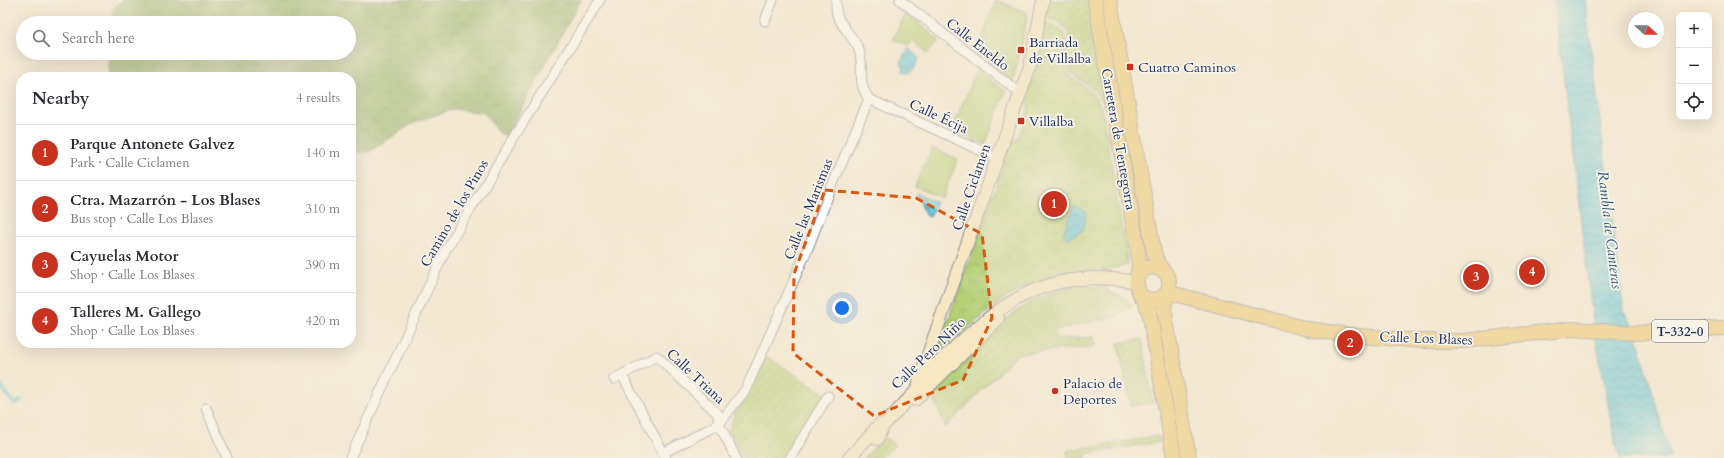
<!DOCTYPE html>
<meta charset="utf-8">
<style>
body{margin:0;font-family:Cardo,serif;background:#f2f2f3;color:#2b2b33}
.controls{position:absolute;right:12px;top:12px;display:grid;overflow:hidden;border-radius:8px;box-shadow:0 4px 16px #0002}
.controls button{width:36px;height:36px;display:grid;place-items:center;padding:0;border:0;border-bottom:1px solid #e1e1e2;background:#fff;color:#2b2b33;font:20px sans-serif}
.compass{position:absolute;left:1628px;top:12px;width:36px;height:36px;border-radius:50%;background:#fff;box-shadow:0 4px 16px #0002;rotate:111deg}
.you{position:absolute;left:842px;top:308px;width:14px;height:14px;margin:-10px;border:3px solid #fff;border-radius:50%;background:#1a73e8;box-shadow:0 0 0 6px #1a73e833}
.badge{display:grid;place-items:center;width:26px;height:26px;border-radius:50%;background:#c8321e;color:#fff;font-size:13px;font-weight:700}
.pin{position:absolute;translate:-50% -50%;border:2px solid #fff;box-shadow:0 1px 4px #0006}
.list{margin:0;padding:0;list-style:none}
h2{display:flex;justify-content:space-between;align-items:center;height:52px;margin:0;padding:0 16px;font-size:17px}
h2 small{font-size:13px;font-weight:400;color:#7c7c81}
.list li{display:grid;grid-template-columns:26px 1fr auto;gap:12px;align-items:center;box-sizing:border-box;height:56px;padding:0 16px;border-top:1px solid #e1e1e2}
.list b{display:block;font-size:15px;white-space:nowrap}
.list p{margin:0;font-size:13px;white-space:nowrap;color:#7c7c81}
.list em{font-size:13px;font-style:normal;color:#7c7c81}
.icon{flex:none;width:22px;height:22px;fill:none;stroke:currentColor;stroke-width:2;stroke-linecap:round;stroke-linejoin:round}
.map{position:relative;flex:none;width:1724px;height:458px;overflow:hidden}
.search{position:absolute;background:#fff;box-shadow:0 4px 16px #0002;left:16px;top:16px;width:340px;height:44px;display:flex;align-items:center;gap:10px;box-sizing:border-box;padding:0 14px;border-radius:22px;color:#7c7c81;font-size:15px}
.panel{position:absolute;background:#fff;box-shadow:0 4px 16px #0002;left:16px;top:72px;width:340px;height:276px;border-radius:16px}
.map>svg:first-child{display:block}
.grass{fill:#b4cf75;stroke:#687f6a}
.forest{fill:url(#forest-crowns);stroke:#557062}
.park{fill:url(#park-crowns);stroke:#687f6a}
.garden{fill:url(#garden-furrows);stroke:#687f6a}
.water{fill:url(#water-waves);stroke:#3e7c9e}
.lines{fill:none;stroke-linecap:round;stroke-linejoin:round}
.stream{stroke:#61c8dd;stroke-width:3.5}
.street-casing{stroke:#878c98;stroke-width:11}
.secondary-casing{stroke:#878c98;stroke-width:14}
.primary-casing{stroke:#878c98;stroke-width:16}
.street{stroke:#fff;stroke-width:9}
.secondary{stroke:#f7e8c3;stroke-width:12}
.primary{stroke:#ecc569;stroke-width:14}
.marked{fill:none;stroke:#de5710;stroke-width:3;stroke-dasharray:8 5;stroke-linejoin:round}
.poi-dot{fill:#c8321e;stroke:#f7f3e8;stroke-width:1.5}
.labels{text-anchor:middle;stroke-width:3.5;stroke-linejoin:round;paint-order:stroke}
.shield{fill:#f7f3e8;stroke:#5d6a87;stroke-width:1}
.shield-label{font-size:13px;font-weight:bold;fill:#1b2f5e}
.poi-label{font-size:14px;fill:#1b2f5e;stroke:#f7f3e8;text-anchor:start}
.street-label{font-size:14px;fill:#1b2f5e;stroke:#f7f3e8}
.water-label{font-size:15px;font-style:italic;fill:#2c557e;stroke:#f7f3e8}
</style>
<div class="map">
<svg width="1724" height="458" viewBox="0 0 1724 458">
<defs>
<pattern id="forest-crowns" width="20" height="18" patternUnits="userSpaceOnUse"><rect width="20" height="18" fill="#8fb266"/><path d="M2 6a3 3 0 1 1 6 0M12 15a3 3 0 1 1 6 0" fill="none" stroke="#749157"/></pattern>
<pattern id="park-crowns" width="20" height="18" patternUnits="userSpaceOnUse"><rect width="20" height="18" fill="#b4cf75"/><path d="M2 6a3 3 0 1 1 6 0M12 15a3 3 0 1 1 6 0" fill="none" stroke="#9ab268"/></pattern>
<pattern id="garden-furrows" width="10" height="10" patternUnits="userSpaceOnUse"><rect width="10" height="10" fill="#b4cf75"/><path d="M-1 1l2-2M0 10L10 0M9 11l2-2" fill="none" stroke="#9ab268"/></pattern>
<pattern id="water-waves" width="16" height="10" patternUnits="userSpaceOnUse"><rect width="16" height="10" fill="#61c8dd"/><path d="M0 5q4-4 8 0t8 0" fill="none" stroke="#4fa3b6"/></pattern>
</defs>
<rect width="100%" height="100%" fill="#f7f3e8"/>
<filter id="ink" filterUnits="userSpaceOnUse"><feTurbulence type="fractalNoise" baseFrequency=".025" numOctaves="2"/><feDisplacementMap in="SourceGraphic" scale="8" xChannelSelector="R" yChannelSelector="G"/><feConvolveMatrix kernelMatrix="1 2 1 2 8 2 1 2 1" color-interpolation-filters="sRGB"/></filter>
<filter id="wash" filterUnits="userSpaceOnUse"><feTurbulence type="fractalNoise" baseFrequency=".012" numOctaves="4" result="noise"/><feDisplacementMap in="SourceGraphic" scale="16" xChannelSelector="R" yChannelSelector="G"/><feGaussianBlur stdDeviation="0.9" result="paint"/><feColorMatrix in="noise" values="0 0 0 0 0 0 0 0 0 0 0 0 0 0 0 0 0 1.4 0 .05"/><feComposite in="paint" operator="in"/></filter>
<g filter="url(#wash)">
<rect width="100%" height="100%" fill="#f3e8d2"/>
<g class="grass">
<path d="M 996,0 L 1028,13 L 1013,82 L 977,52 Z"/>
<path d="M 906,13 L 939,40 L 928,53 L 913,41 L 908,46 L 893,39 Z"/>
<path d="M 977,69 L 1006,92 L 1003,97 L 985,145 L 952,130 Z"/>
<path d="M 932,148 L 958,159 L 942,198 L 915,186 Z"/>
</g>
<path class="forest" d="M 123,0 L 581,0 L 506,136 L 499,133 L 484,113 L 454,109 L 413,123 L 369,152 L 351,152 L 351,77 L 108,77 L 110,53 L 349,53 L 349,23 L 112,23 L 113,9 Z"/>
<path class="park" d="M 1065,54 C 1062,78 1075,77 1090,91 C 1095,96 1099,102 1102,109 L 1127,259 L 1127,265 L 1104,270 L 1085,270 L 1063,272 L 1030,284 L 1001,301 L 942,349 L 940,343 L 1009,149 C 1019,139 1024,125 1028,111 C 1029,106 1027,101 1027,96 C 1030,75 1042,54 1065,54 Z"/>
<g class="garden">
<path d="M 1044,0 L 1110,0 L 1128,105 L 1106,109 C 1102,100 1097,92 1089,86 C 1083,82 1074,77 1070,71 C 1057,49 1090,28 1040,16 Z"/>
<path d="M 1039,20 C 1060,25 1069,31 1065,54 L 1046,58 L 1037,68 Z"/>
<path d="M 1077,286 L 1108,287 L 1110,292 L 1122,296 L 1133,306 L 1116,316 L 1055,330 L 1056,339 L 1094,337 L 1095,346 L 1017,354 L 946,427 L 931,392 C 973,348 1013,298 1077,286 Z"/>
<path d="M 1142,339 L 1153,403 L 1131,406 L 1118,343 Z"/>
<path d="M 766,356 L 828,396 L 790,458 L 743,458 L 729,431 L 735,412 L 744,401 Z"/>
<path d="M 1159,436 L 1160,442 L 1086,454 L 1086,458 L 1068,458 L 1067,451 Z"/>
<path d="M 885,437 L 895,445 L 881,458 L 864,458 Z"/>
</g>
<g class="water">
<path d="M 1554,0 L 1585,0 L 1624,312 L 1636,333 L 1671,458 L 1620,458 L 1616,447 L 1594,329 Z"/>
<path d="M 908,48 L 919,58 L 914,68 L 908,73 L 902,71 L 904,68 L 901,62 L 905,54 L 909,53 L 907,51 Z"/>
<path d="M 917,193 L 936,202 L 930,217 L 925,215 L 919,198 L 915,197 Z"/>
<path d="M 1074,206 L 1086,212 L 1083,230 L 1068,239 L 1063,234 Z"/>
</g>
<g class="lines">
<path class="stream" d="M 0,385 L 13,403 L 17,403 L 21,400"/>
</g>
</g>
<g filter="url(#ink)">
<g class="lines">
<defs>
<g id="street">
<path d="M 836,0 C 836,5 836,11 837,15 C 842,28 854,37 859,50 C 865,69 856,82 869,99 L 997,158"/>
<path d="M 900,0 L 1020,93"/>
<path d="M 765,21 L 773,0"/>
<path d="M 622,375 L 666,458"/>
<path d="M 614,379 L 657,356 L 718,414 L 719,424 L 736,458"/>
<path d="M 206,408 L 227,458"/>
<path d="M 663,453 L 719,424 L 746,389 L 808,248 L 832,186 L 869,99"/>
<path d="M 350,458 L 445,251 L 511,142 L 600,0"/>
<path d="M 790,458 L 828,396"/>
</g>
<g id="secondary">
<path d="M 919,381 C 987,317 1033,263 1136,282"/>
<path d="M 915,400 L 998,319"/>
<path d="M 877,439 L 883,426 L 918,389 L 920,377 L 1030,66 L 1043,0"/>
<path d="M 849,458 L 880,424"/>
</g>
<g id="primary">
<path d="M 1095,0 L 1138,252 L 1139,268 L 1137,277"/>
<path d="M 1110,0 L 1153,247 C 1154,253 1156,259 1159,265 C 1162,270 1168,274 1169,281 C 1172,298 1152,305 1140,295 L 1136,282 C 1139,268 1152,263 1164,271"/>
<path d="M 1167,292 L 1308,329 L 1348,335 L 1422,341 L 1464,341 L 1572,329 L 1636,333 L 1724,328"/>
<path d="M 1167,292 L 1164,308 L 1189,458"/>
<path d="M 1143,298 L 1149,311 L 1174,458"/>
</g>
</defs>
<use href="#street" class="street-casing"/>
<use href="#secondary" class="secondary-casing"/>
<use href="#primary" class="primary-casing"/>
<use href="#street" class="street"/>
<use href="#secondary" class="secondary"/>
<use href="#primary" class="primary"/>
</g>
</g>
<path d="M0 0H1724V458H0ZM 825,190 L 916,198 L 982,234 L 992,318 L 963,380 L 874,416 L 793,353 L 794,274 Z" fill="#f3e8d2" fill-opacity=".55" fill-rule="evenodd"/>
<path class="marked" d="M 825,190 L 916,198 L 982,234 L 992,318 L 963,380 L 874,416 L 793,353 L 794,274 Z"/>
<g class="poi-dot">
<rect x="1017" y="46" width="8" height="8" rx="2"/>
<rect x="1126" y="63" width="8" height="8" rx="2"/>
<rect x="1017" y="117" width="8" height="8" rx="2"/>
<circle cx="1055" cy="391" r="4"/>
</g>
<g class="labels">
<rect class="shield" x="1652" y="320" width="56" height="22" rx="3"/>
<g class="shield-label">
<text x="1680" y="336">T-332-0</text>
</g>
<g class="poi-label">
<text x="1029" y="47">Barriada<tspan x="1029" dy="16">de Villalba</tspan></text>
<text x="1138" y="72">Cuatro Caminos</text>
<text x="1029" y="126">Villalba</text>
<text x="1063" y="388">Palacio de<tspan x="1063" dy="16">Deportes</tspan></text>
</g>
<g class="street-label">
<text transform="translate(978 44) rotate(38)" y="5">Calle Eneldo</text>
<text transform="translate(939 116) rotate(25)" y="5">Calle Écija</text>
<text transform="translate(1119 139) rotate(80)" y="5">Carretera de Tentegorra</text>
<text transform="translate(971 187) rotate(-71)" y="5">Calle Ciclamen</text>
<text transform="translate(808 209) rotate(-68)" y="5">Calle las Marismas</text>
<text transform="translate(454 213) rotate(-60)" y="5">Camino de los Pinos</text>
<text transform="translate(1426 338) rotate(2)" y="5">Calle Los Blases</text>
<text transform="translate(928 353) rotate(-44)" y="5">Calle Pero Niño</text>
<text transform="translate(696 376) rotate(43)" y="5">Calle Triana</text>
</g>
<g class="water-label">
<text transform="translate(1610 230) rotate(83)" y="5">Rambla de Canteras</text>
</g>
</g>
</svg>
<div class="controls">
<button>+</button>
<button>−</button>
<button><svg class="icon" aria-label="locate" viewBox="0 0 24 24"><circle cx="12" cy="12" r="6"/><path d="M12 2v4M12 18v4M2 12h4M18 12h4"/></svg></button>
</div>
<svg class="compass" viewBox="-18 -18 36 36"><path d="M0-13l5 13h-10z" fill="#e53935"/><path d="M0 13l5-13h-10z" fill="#7c7c81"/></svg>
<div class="you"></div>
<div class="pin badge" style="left:1054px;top:204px">1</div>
<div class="pin badge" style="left:1350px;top:343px">2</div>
<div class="pin badge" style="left:1476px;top:277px">3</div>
<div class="pin badge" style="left:1532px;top:272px">4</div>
<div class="search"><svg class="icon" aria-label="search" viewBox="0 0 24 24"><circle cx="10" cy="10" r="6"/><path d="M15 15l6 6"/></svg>Search here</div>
<section class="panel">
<h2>Nearby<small>4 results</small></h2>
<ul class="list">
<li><span class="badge">1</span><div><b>Parque Antonete Galvez</b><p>Park · Calle Ciclamen</p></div><em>140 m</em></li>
<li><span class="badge">2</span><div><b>Ctra. Mazarrón - Los Blases</b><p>Bus stop · Calle Los Blases</p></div><em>310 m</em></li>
<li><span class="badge">3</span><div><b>Cayuelas Motor</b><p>Shop · Calle Los Blases</p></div><em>390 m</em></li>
<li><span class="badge">4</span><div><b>Talleres M. Gallego</b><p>Shop · Calle Los Blases</p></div><em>420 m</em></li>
</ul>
</section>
</div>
